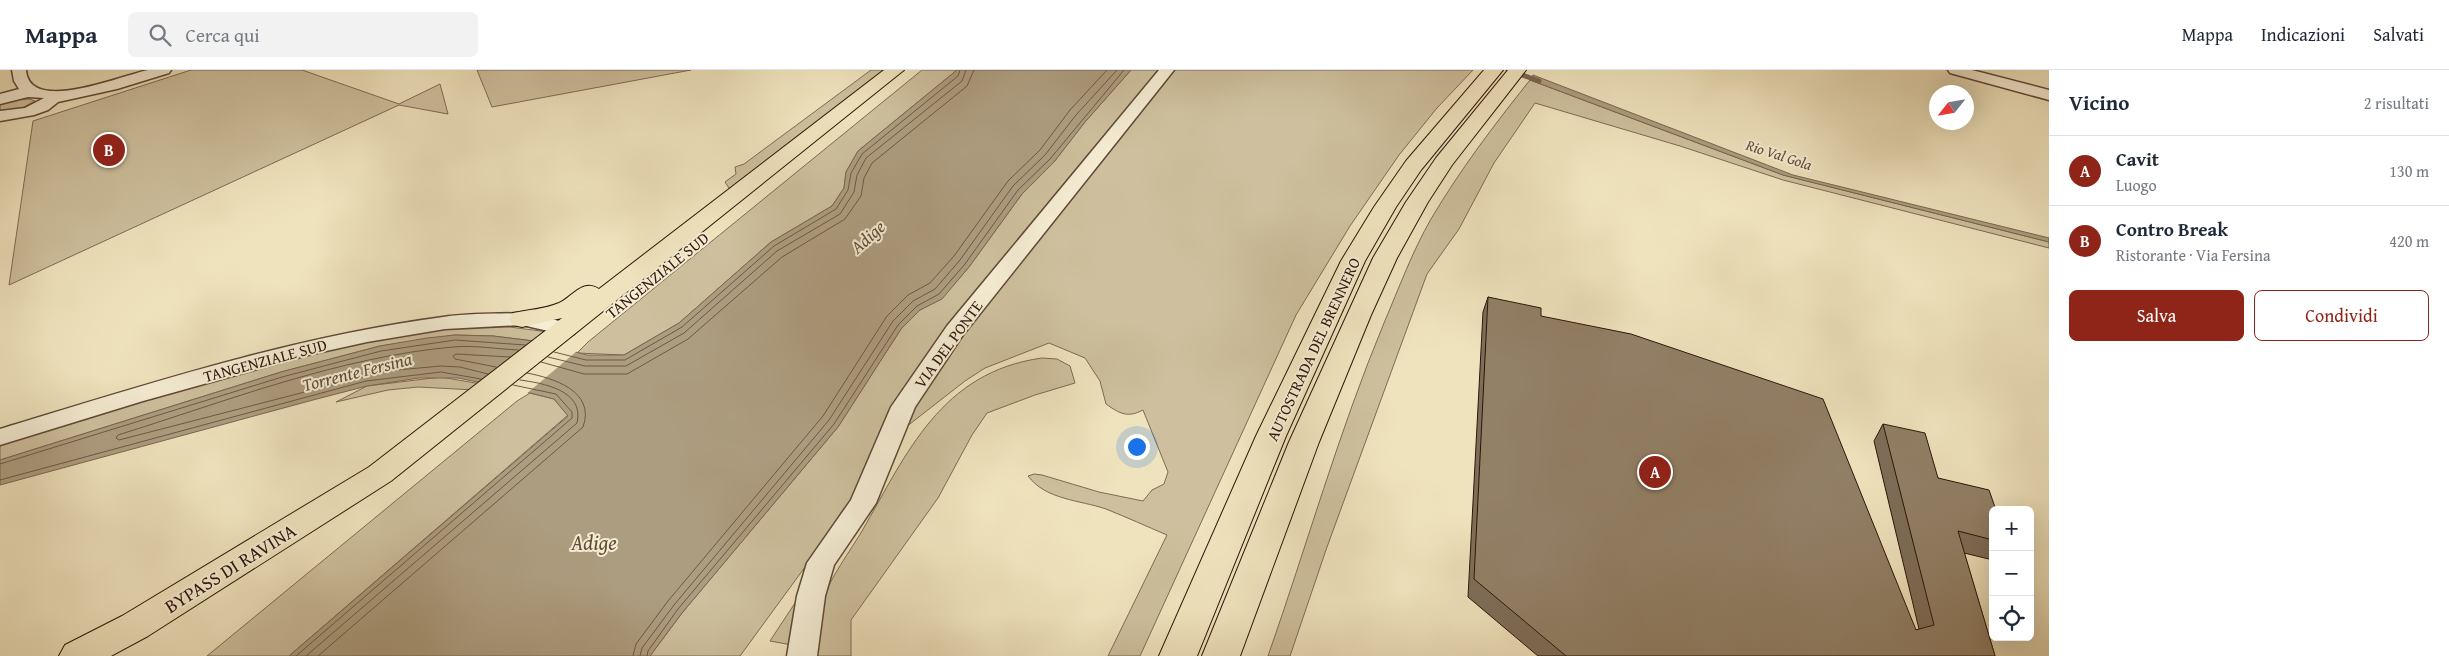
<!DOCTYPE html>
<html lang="it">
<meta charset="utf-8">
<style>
body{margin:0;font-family:"Gentium Book Plus",serif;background:#f2f2f3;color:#1f2937}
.controls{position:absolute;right:15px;bottom:15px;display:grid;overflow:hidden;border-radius:8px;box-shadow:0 5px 20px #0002}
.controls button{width:45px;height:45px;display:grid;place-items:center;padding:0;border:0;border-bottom:1px solid #e0e1e3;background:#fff;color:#1f2937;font:25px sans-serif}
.compass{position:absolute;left:1929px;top:15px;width:45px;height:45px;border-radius:50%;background:#fff;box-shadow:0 5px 20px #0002;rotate:239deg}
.you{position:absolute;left:1136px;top:376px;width:18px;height:18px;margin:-12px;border:4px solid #fff;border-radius:50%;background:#1a73e8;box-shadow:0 0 0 8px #1a73e833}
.badge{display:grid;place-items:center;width:32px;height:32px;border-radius:50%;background:#8f2418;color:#fff;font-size:16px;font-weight:700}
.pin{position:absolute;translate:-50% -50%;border:2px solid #fff;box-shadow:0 1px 5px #0006}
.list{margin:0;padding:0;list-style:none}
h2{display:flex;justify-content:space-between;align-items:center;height:65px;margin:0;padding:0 20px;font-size:21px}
h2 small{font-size:16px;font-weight:400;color:#747a83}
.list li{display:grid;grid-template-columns:32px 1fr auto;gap:15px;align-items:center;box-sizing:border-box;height:70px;padding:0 20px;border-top:1px solid #e0e1e3}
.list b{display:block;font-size:19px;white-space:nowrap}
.list p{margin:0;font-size:16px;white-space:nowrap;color:#747a83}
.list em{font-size:16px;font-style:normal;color:#747a83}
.actions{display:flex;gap:10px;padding:15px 20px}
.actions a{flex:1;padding:11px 0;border:1px solid #8f2418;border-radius:8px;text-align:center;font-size:18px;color:#8f2418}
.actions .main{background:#8f2418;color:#fff}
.icon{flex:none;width:28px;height:28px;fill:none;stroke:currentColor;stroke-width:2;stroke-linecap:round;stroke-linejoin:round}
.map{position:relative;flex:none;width:2049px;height:586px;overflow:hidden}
header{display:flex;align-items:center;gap:30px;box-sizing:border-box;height:70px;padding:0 25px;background:#fff;border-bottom:1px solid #e0e1e3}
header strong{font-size:24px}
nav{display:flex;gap:28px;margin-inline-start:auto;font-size:18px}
.search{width:350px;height:45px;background:#f2f2f3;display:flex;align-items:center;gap:12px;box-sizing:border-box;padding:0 18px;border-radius:8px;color:#747a83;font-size:19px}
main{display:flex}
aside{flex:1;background:#fff}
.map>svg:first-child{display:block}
.green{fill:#cec09e;stroke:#7e6a54}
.water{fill:#ad9d80;stroke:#7a6650}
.pier{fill:#efe3bd}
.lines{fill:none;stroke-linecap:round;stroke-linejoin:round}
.shore{stroke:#6e5844;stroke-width:1}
.stream{stroke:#7a6650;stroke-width:5}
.street-casing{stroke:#5e4836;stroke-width:3}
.highway-casing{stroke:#2e1409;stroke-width:2}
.street{fill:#f5edd4;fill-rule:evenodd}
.highway{fill:#efe3bd;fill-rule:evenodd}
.wall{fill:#7e6e59;stroke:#2e1409}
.building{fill:#928067;stroke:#2e1409}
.labels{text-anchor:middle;stroke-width:4;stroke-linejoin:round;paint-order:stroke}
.far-water-label{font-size:15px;font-style:italic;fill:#614b39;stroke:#f5edd4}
.street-label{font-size:16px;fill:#2e1409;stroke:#f5edd4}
.water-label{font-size:18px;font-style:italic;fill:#614b39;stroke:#f5edd4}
.near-street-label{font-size:19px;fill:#2e1409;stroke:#f5edd4}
.near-water-label{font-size:21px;font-style:italic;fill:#614b39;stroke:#f5edd4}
</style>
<header>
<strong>Mappa</strong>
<div class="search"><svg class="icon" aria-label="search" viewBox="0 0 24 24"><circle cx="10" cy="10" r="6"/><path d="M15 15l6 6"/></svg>Cerca qui</div>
<nav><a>Mappa</a><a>Indicazioni</a><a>Salvati</a></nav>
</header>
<main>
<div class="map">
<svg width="2049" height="586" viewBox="0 0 2049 586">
<rect width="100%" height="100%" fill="#efe3bd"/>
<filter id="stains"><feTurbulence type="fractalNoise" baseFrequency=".004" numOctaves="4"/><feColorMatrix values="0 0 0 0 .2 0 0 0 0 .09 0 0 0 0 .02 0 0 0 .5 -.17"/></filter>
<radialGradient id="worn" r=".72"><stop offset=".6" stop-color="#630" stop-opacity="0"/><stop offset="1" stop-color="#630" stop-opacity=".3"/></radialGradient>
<g class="green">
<path d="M 191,0 L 302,0 L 399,34 L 440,14 L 448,44 L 399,35 L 9,215 L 33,51 Z"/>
<path d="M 477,0 L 691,0 L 492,37 Z"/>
<path d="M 871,0 L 886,0 L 731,121 L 725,112 L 736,104 L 735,97 L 744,94 Z"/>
<path d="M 922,0 L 957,0 L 858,81 L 846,102 L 844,118 L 832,136 L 771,172 L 679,253 L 624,285 L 577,283 L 588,272 Z"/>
<path d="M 1131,0 L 1162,0 L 1115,53 L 963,238 L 912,306 L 892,336 L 863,413 L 854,430 L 740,586 L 650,586 L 682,543 L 838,357 L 901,259 L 920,240 L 942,228 L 969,197 L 1022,124 L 1054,92 L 1085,52 Z"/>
<path d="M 1173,0 L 1473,0 L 1437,38 L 1399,85 L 1350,156 L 1296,245 L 1140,586 L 1108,586 L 1167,465 C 1146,456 1126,447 1106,439 C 1080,430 1046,430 1028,406 L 1034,404 L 1042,405 L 1099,422 L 1143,431 L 1152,420 L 1164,414 L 1168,402 L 1143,340 C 1128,348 1120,344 1106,334 L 1100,311 L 1085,288 L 1049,273 L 985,298 L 965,311 L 906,357 L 923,313 Z"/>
<path d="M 1530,10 L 1783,105 L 2049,172 L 2049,178 L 1783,110 L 1680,76 L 1535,33 L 1494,93 L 1459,159 L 1427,204 L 1327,477 L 1290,586 L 1268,586 C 1307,475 1339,361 1384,253 C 1399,218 1412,182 1431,149 C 1460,100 1494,55 1530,10 Z"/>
<path d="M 29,29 L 35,31 L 20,39 L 0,41 L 0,35 L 13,30 Z"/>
<path d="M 502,256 L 548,262 L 534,271 L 493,266 L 455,265 L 380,276 L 281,302 L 0,390 L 0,370 C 67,351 134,332 201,313 C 299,285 399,258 502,256 Z"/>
<path d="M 1042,288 L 1057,289 L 1070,296 L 1075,313 L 1035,325 L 987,343 L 972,365 L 938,428 L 851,550 L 851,586 L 812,586 C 816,568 818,548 823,530 C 827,513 852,478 862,461 C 907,383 941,302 1042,288 Z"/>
<path d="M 441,307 L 481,314 L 475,320 L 418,317 L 388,320 L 336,332 L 367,316 Z"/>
<path d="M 530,323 L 554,329 L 568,345 L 289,586 L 207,586 L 517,331 Z"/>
<path d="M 797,530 L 792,575 L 770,571 Z"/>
</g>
<g class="water">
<path d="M 957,0 L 1131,0 L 1085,52 L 1054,92 L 1022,124 L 969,197 L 942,229 L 920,240 L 901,259 L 838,357 L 682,543 L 650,586 L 289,586 L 568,346 L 554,329 L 530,323 L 458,308 L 419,308 L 367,316 L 313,330 L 0,415 L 0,390 L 281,302 L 380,276 L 427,268 L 455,265 L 493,266 L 534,271 L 587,285 L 624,285 L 679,253 L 771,172 L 832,136 L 844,118 L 846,102 L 858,81 Z"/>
<path d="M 1533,5 L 1793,105 L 2049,168 L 2049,172 L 1783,105 L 1530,10 Z"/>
</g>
<path class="pier" d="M 539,269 L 577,281 L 525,325 L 480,316 Z"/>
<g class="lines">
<g class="shore">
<path d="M 554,282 L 586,290 L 625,290 L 682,257 L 774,176 L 836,139 L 848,120 L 851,103 L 862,84 L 958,6 L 960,0"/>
<path d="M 548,287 L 585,296 L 626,296 L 684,263 L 777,181 L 840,144 L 854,122 L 857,105 L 866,88 L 962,11 L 966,0"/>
<path d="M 541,292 L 584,304 L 627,304 L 688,269 L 782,187 L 845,149 L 861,126 L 864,108 L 872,93 L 967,16 L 974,0"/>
<path d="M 496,297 L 455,289 L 453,286 L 456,284 L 510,287"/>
<path d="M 488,304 L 460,297 L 441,296 L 386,301 L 119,370 L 116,368 L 118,365 C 227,331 339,287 453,277 C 474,275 497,279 518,280"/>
<path d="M 0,394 L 282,307 L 381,281 L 455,270 L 525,275"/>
<path d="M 0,410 L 366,311 L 441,302 L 481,309"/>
<path d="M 296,586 L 572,348 L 572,342 L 556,324 L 513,315"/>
<path d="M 306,586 L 577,353 C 585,320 542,313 520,310"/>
<path d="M 318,586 L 583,357 C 596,321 553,308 527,303"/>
<path d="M 633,586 L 636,574 L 668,531 L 823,346 L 887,246 L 908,225 L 930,213 L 954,186 L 1008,111 L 1040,80 L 1070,40 L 1107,0"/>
<path d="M 640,586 L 642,578 L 674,535 L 829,350 L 893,251 L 913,231 L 935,219 L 960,190 L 1013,116 L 1045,85 L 1076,45 L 1117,0"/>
<path d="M 647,586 L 648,581 L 678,539 L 834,354 L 898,255 L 917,236 L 939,224 L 965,194 L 1018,120 L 1050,89 L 1124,0"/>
</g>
<path class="stream" d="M 1508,0 L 1539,11"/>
<defs>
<g id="street">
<path d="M 12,0 L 26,0 C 29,45 123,5 148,0 C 155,0 164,0 171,0 L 169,3 L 117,19 L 58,32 L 48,40 L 34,45 L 0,51 L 0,41 L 25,38 L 44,28 L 28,27 L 0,34 L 0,24 L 19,19 L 14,11 Z"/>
<path d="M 1159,0 L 1174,0 L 963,265 L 915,337 L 876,433 L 834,495 L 825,526 L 817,586 L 787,586 L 797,526 L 807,493 L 851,430 L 891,337 L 947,256 Z"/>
<path d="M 1948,0 L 1972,0 L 2049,20 L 2049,30 L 1950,3 Z"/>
<path d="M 522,243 L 574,254 L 577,259 L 574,264 L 566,265 L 522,255 L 445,259 L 367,272 L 308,285 L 143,331 L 0,375 L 0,359 C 145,315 292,267 443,247 C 469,243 496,244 522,243 Z"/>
</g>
<g id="highway">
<path d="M 884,0 L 904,0 L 391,411 L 148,566 L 111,586 L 59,586 L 65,575 L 122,546 L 369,397 L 562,248 L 522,257 L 513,255 L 509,249 L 513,243 C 527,240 545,239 559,233 C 572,227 583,208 599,219 Z"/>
<path d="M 1484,0 L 1503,0 L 1421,100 L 1396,137 L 1365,191 L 1286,366 L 1197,586 L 1159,586 L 1256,366 L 1341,191 L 1374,137 L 1406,91 Z"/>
<path d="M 1508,0 L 1526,0 L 1452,95 L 1428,132 L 1397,188 L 1371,245 L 1319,372 L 1240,586 L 1202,586 L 1289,372 L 1373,188 L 1406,132 L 1436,88 Z"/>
</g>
</defs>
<use href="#street" class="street-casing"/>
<use href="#highway" class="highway-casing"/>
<use href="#street" class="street"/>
<use href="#highway" class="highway"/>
</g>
<path class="wall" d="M 1488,227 L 1541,246 L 1916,560 L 1919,559 L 1874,371 L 1883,354 L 1938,408 L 1993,440 L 1993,490 L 1964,483 L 1995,586 L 1538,586 L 1468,527 L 1483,242 Z"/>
<path class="building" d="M 1488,227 L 1541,238 L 1541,246 L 1631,264 L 1823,329 L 1916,560 L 1934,555 L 1883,354 L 1925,363 L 1938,408 L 1989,420 L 1996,440 L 1993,440 L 1993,470 L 1958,461 L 1995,586 L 1566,586 L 1474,509 Z"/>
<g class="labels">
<g class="far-water-label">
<text transform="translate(1779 85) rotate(18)" y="5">Rio Val Gola</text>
</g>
<g class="street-label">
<text transform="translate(657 205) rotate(-39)" y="6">TANGENZIALE SUD</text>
<text transform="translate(948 274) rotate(-54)" y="6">VIA DEL PONTE</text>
<text transform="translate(1313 279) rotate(-65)" y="6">AUTOSTRADA DEL BRENNERO</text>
<text transform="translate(265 290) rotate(-15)" y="6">TANGENZIALE SUD</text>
</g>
<g class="water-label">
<text transform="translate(868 167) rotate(-42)" y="6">Adige</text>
<text transform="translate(357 302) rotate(-14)" y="6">Torrente Fersina</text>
</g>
<g class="near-street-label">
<text transform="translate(230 498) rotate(-32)" y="7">BYPASS DI RAVINA</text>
</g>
<g class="near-water-label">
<text x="594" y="480">Adige</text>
</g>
</g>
<rect width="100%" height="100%" filter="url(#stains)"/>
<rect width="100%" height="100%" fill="url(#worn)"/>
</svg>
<div class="controls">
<button>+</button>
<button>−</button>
<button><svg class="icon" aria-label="locate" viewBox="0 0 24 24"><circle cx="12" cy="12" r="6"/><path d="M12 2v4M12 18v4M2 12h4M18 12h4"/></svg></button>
</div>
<svg class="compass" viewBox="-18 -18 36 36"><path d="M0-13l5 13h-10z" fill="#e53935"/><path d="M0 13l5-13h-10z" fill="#747a83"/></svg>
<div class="you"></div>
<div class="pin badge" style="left:1655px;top:402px">A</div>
<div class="pin badge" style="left:109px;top:80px">B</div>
</div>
<aside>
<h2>Vicino<small>2 risultati</small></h2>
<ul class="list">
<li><span class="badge">A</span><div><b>Cavit</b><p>Luogo</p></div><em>130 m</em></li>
<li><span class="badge">B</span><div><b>Contro Break</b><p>Ristorante · Via Fersina</p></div><em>420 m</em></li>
</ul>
<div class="actions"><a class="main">Salva</a><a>Condividi</a></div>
</aside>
</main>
